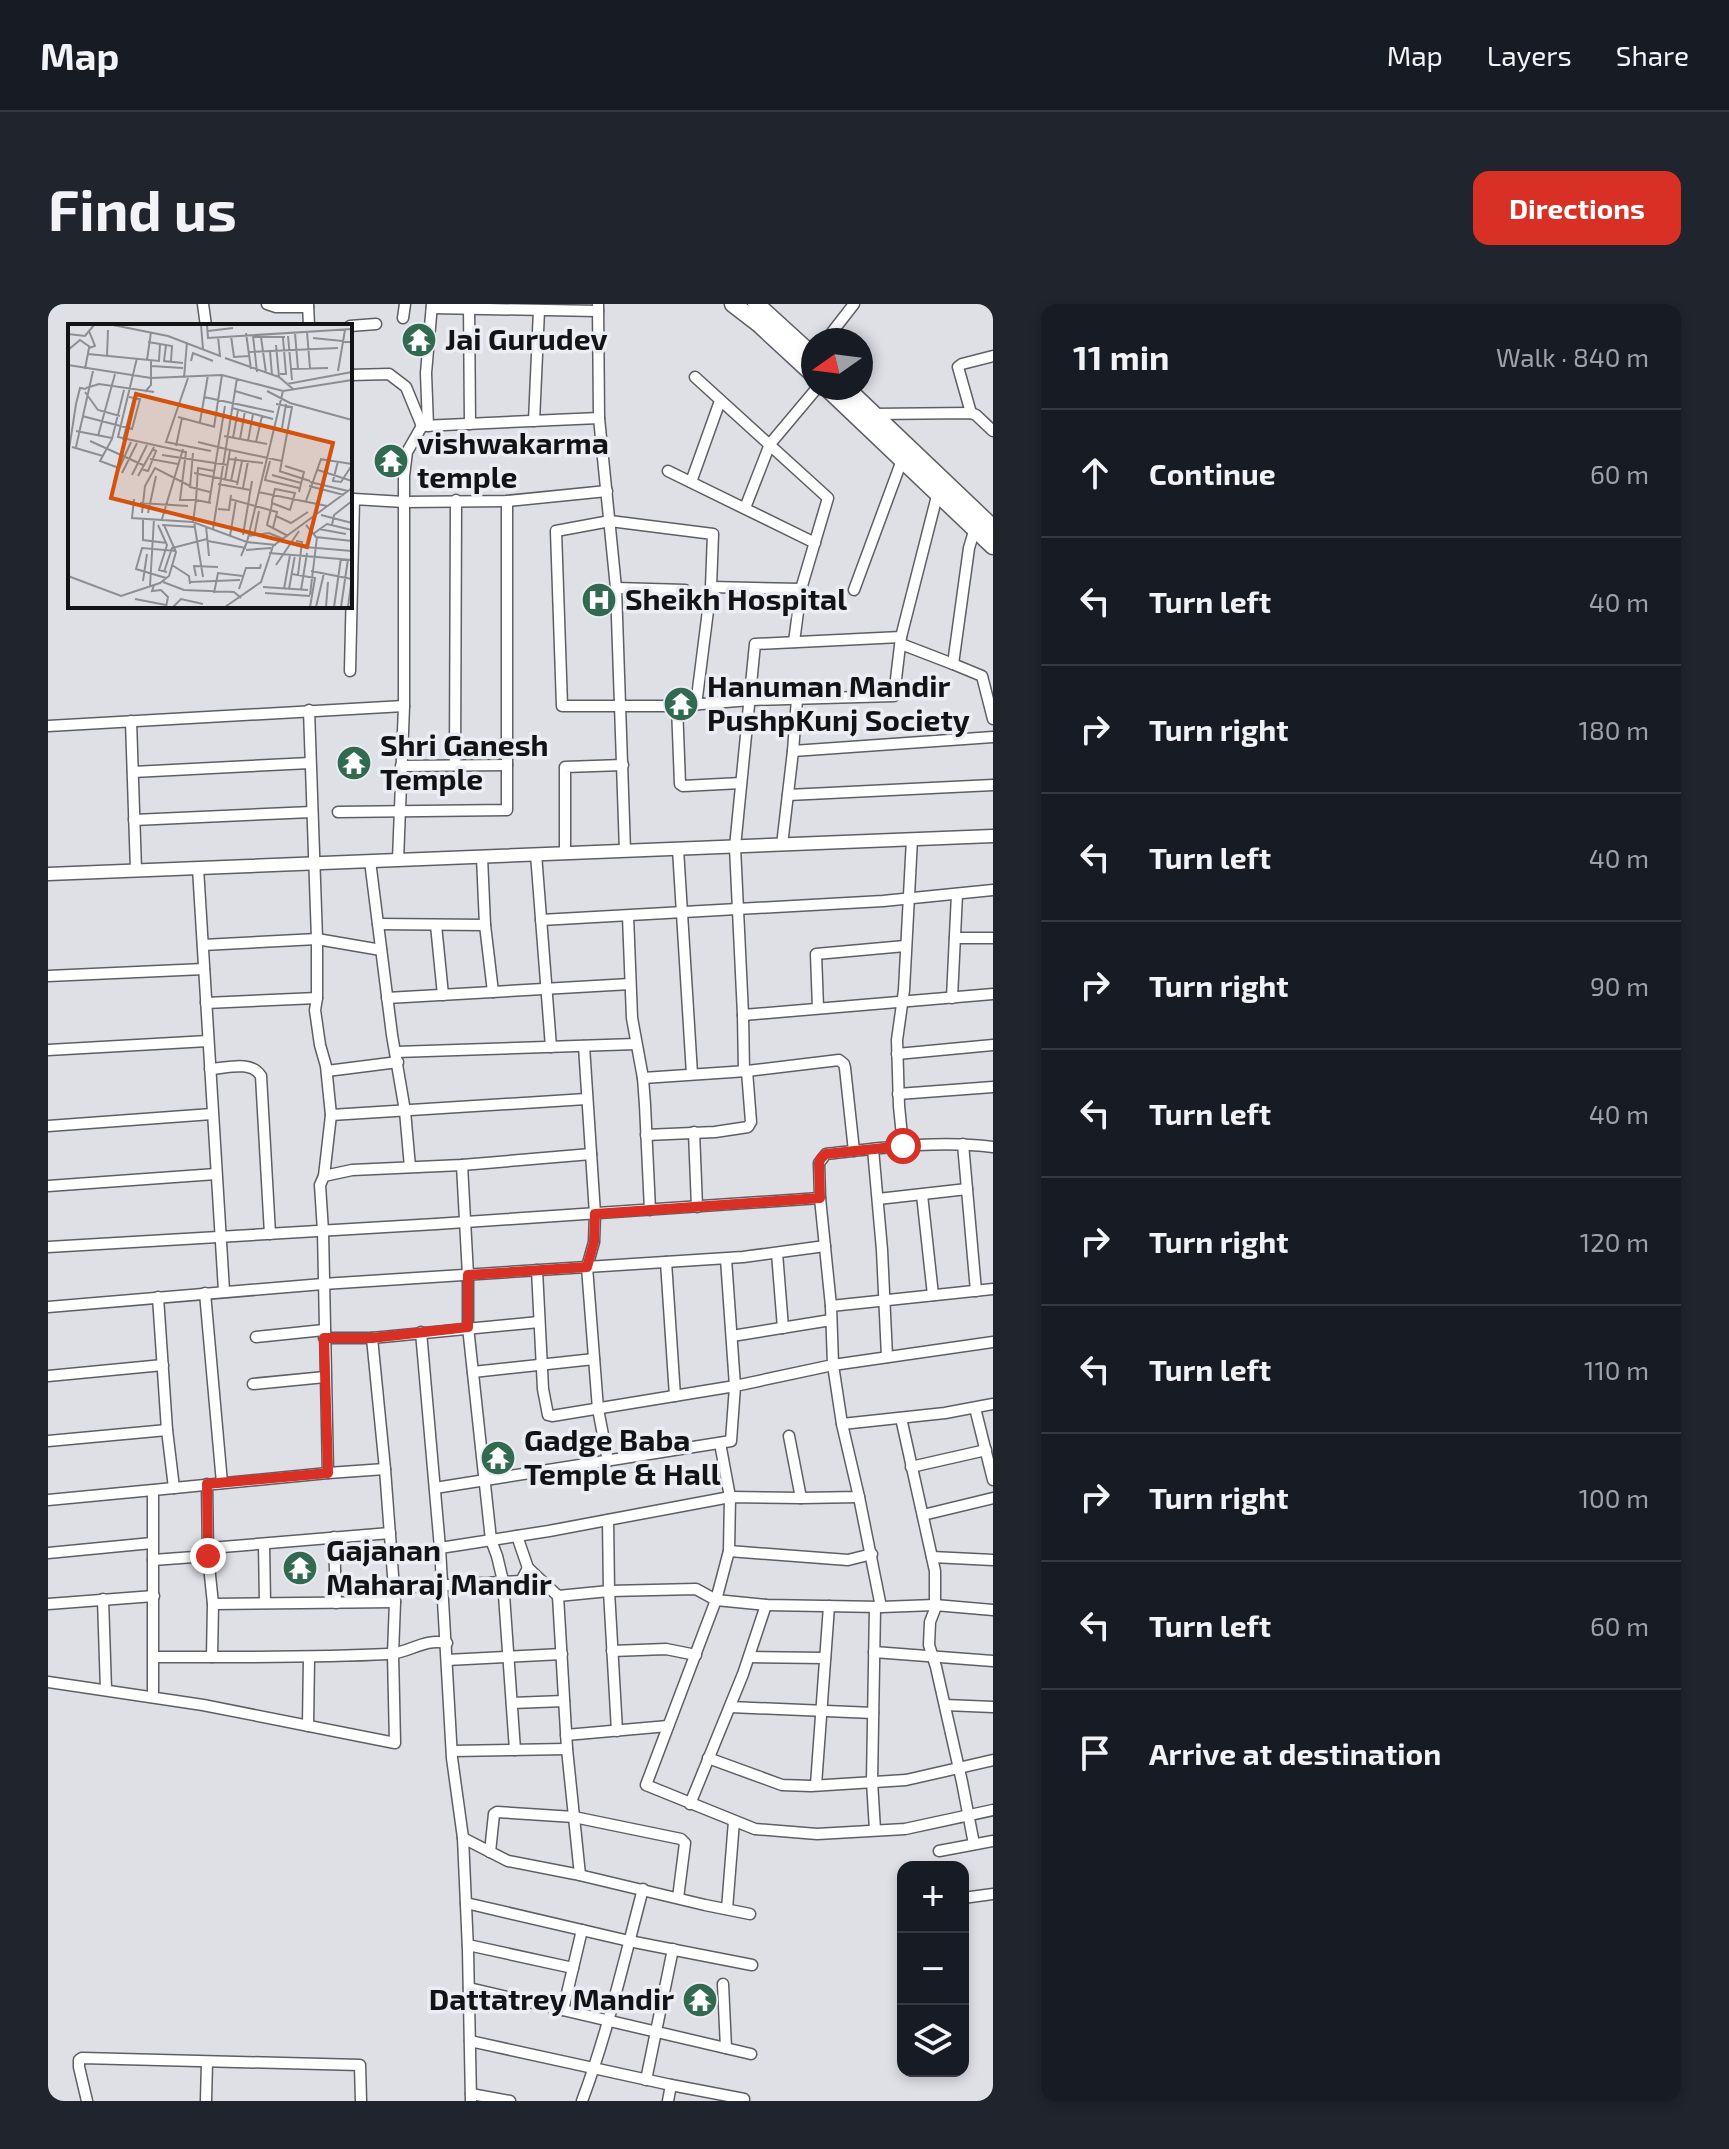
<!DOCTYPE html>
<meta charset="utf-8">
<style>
body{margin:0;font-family:"Exo 2",sans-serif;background:#20242c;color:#f1f3f6}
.controls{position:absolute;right:24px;bottom:24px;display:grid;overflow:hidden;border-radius:16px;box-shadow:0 4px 12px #0003}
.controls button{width:72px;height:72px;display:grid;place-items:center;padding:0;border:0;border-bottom:2px solid #363941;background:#171b24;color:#f1f3f6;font:40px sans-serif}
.compass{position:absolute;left:753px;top:24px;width:72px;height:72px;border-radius:50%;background:#171b24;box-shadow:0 4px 12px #0003;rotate:256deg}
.stop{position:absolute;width:24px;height:24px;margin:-18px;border:6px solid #d93025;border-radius:50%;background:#fff}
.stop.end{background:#d93025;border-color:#fff;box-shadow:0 2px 8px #0008}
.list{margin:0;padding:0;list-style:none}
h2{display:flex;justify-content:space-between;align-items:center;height:104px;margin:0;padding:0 32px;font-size:34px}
h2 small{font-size:26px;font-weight:400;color:#9ea1a6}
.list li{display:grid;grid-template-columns:52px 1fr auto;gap:24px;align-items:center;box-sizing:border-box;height:128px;padding:0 32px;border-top:2px solid #363941}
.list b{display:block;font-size:30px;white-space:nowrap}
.list em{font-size:26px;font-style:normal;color:#9ea1a6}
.icon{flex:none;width:44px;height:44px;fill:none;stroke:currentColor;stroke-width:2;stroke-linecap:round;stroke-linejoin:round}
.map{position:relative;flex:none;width:945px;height:1797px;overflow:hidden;border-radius:16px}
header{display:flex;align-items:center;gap:48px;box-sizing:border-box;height:112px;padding:0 40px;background:#171b24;border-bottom:2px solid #363941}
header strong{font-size:38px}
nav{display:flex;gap:44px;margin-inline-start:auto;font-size:28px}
.intro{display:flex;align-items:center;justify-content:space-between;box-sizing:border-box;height:192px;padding:0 48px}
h1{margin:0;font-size:56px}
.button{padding:20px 36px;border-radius:16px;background:#d93025;color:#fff;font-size:28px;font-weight:700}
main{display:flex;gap:48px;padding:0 48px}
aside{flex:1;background:#171b24;border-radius:16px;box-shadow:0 4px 12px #0003}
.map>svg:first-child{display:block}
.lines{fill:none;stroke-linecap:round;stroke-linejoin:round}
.minor-casing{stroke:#5d5f64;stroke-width:13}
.tertiary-casing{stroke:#5d5f64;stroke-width:15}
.primary-casing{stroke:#5d5f64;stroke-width:19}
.minor{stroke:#fff;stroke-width:10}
.tertiary{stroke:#fff;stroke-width:12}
.primary{stroke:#fff;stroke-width:16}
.route{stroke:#d93025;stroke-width:10}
.labels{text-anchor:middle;stroke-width:7;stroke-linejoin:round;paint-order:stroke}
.poi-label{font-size:30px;font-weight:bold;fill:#121315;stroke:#ebedf4;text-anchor:start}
.inset-road{fill:none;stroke:#8c8e92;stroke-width:2}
.view{fill:#d3520d;fill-opacity:0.15;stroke:#d3520d;stroke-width:4}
.inset-edge{fill:none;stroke:#121315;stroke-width:4}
</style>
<header>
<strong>Map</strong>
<nav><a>Map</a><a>Layers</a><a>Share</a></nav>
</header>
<div class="intro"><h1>Find us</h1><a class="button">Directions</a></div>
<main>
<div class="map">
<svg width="945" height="1797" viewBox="0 0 945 1797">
<rect width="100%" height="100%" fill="#dee0e6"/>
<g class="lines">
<defs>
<g id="minor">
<path d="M 155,0 L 158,22"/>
<path d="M 219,0 L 228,3 L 260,3"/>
<path d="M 260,0 L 261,22"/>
<path d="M 421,0 L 422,120"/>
<path d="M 550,0 L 551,114 L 568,284 L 577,547"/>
<path d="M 384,4 L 550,7"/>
<path d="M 355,14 L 357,0"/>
<path d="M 302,22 L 328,20"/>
<path d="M 778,36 L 806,0"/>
<path d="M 302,71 L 341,70 L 358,83 L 374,122"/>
<path d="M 647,73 L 780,194 L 753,285 L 746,338"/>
<path d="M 923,109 L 910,63 L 914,60 L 945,52"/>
<path d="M 825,110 L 923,109 L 928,111 L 945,127"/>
<path d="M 486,117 L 491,6"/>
<path d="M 374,122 L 551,114"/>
<path d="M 380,122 L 378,69 L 384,0"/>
<path d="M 620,167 L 767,239"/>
<path d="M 643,178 L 672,97"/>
<path d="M 697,204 L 722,140 L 769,84"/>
<path d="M 927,224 L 921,244 L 905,360 L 934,372 L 945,415"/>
<path d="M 663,283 L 753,285"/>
<path d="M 568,284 L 637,286"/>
<path d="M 806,286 L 854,156"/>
<path d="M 853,340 L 905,360"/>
<path d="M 302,367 L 306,195 L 356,198 L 459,197 L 559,187"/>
<path d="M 648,401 L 663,283 L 665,230 L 562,217 L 508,227 L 514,402 L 629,402 L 702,396 L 846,392 L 853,333 L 890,188"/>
<path d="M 629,402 L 632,480 L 635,482 L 693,479"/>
<path d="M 261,406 L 269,635 L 269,694 L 267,706 L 272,741 L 278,762 L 283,811 L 276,872"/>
<path d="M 83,417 L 88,566"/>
<path d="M 0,422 L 356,402"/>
<path d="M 745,447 L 945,433"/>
<path d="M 407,461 L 408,196"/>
<path d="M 353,462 L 459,461"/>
<path d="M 85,468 L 262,459"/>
<path d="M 740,491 L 945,481"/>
<path d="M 290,508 L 459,506 L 459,197"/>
<path d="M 86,516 L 264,508"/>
<path d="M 734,541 L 745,447 L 749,395"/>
<path d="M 630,545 L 644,770"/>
<path d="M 517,549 L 517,463 L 575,461"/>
<path d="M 488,550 L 503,743"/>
<path d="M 434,553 L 437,621 L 445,688"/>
<path d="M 350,556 L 356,402 L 356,172 L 359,148 L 374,122"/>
<path d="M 322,557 L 344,731 L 357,807 L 362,863"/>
<path d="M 150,564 L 176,987"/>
<path d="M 580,612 L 584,714 L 595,774 L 597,801 L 602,906"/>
<path d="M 493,616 L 835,597 L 945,586"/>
<path d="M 330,620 L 437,621"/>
<path d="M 388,621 L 395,691"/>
<path d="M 907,634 L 945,634"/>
<path d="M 155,641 L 269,635 L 333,646"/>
<path d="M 0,672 L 156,665"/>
<path d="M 339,694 L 582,680"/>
<path d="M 904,694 L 909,590"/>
<path d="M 158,699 L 269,694"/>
<path d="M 770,704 L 768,650 L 857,642"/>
<path d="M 695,711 L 945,690"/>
<path d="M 536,742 L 547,910 L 546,938 L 539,963 L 550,1105 L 560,1157"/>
<path d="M 0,746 L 160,737"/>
<path d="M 348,748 L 588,740"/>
<path d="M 849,750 L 945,741"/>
<path d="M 162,765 C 179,764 203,756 213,772 L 222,930"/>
<path d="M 279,767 L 350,758"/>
<path d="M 696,767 L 695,711 L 687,543 L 707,340 L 853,333"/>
<path d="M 595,774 L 699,767 L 791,756 L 796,760 L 797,764 L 806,847"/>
<path d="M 850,790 L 945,783"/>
<path d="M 283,811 L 538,795"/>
<path d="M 0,822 L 164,810"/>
<path d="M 646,828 L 649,903"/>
<path d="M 598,831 L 667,828 L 700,823 L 703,818 L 699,767"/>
<path d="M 915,840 L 928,987"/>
<path d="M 855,842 L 851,802 L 849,736 L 856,686 L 864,535"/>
<path d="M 825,845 L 834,946 L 839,1053"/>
<path d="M 414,861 L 420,971 L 420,1023 L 443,1236 L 449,1252 L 455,1277 L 467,1446"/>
<path d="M 0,882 L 168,870"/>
<path d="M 874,891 L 885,991"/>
<path d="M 830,895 L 919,885"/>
<path d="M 0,943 L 388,920 L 772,894"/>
<path d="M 729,949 L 735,1024"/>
<path d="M 618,958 L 627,1092"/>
<path d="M 489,966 L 495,1085 L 500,1111 L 504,1112 L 687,1082 L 785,1061 L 783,1002 L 772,894 L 771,859 L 778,850 C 833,844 890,836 945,843"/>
<path d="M 157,989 L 174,1179"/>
<path d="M 783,1002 L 945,985"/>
<path d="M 0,1003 L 275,980 L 695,953 L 777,942"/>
<path d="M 373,1028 L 392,1244"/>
<path d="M 684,1032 L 783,1016"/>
<path d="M 208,1033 L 276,1026"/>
<path d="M 276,1034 L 324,1034 L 491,1018"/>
<path d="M 425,1068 L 546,1055"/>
<path d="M 0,1072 L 115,1061"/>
<path d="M 205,1080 L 277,1073"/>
<path d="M 927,1104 L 945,1176"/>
<path d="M 853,1114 L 887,1267 L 887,1305 L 882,1318 L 881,1341 L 888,1363 L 914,1478 L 926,1540"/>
<path d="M 794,1120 L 897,1109 L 945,1100"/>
<path d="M 741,1132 L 753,1194"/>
<path d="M 0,1137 L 119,1126"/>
<path d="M 672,1139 L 682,1193 L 681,1247 L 668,1296 L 598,1481 L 707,1525 L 769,1530 L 857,1525 L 945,1506"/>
<path d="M 863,1163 L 938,1146"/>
<path d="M 280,1169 L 275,927 L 272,881 L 276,872 L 304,866 L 414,861 L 543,850"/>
<path d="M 159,1180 L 160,1252 L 165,1300 L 164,1353"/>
<path d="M 126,1184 L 280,1169 L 337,1165"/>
<path d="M 387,1184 L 683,1137 L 687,1082 L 678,955"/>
<path d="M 105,1187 L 105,1393"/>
<path d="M 811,1193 L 833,1303"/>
<path d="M 0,1196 L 126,1184 L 119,1126 L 110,993"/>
<path d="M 875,1211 L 945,1194"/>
<path d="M 560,1216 L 561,1287 L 569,1427"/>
<path d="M 469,1232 L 480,1264"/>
<path d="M 286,1233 L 288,1299"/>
<path d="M 216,1240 L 217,1299"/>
<path d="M 162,1244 L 342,1229"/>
<path d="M 681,1247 L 800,1256 L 824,1250"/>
<path d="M 0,1249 L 104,1239"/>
<path d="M 884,1253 L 945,1256"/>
<path d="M 105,1256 L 160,1252"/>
<path d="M 346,1284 L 473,1277 L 480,1264 L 510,1292 L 561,1287 L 648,1285 L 668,1296 L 718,1301 L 833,1303 L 887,1301 L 945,1306"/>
<path d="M 510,1292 L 519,1445 L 532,1571"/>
<path d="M 55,1295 L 58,1386"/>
<path d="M 0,1300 L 106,1292"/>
<path d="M 165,1300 L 347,1298"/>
<path d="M 564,1347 L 618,1345 L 648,1351"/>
<path d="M 826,1348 L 945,1357"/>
<path d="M 106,1353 C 184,1353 262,1354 340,1350 C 363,1349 374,1334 399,1339"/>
<path d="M 701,1353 L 777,1354"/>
<path d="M 399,1356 L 514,1350"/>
<path d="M 0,1378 L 155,1401 L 347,1439 L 345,1350 L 347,1298 L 337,1165 L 324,1034"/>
<path d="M 464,1399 L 516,1397"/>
<path d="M 897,1401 L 945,1403"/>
<path d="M 682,1403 L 825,1409"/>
<path d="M 260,1422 L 261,1353"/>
<path d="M 518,1431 L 620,1422"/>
<path d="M 404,1447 L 519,1445"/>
<path d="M 660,1454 L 734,1481 L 763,1482 L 858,1476 L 945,1456"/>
<path d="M 768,1481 L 781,1302"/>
<path d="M 642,1500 L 695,1370 L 718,1301"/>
<path d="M 827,1526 L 824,1477 L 827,1303"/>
<path d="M 415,1534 L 460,1557 L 527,1570 L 657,1601 L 702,1610"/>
<path d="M 891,1547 L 945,1537"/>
<path d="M 442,1548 L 446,1510 L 449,1508 L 526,1513 L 633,1535 L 637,1539 L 630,1594"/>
<path d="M 915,1594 L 945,1590"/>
<path d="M 418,1599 L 581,1637 L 704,1661"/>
<path d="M 679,1605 L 686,1517"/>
<path d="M 420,1641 L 525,1664"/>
<path d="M 675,1680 L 678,1744"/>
<path d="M 421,1684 L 703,1750"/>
<path d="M 515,1706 L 534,1626"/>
<path d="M 422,1737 L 623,1781 L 696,1795"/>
<path d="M 598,1776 L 625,1645"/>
<path d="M 423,1790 L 462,1797"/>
<path d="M 39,1797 L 31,1763 L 31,1756 L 34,1754 L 312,1761 L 313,1797"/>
<path d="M 158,1797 L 159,1758"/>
<path d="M 423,1797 L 420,1646 L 415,1534 L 404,1454 L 392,1244 L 501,1227 L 682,1193 L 753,1194 L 811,1193 L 794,1120 L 785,1061 L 945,1038"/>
<path d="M 534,1797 C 560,1728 576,1656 595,1585"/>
<path d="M 620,1797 L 623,1781"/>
</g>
<path id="tertiary" d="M 0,570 L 945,532"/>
<g id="primary">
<path d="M 685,0 L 711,20 L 765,70"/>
<path d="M 708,0 L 765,52"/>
<path d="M 779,84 L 945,242"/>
<path d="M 798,84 L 945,224"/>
</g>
</defs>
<use href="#minor" class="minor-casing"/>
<use href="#tertiary" class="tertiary-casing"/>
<use href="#primary" class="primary-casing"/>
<use href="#minor" class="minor"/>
<use href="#tertiary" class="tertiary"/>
<use href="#primary" class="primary"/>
</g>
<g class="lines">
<path class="route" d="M 160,1252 L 159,1180 L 280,1169 L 276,1034 L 324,1034 L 420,1023 L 420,971 L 539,963 L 546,938 L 547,910 L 772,894 L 771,859 L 773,854 L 778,850 L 855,842"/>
</g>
<defs>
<symbol id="temple-disc" viewBox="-11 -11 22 22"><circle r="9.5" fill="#326a51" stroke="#ebedf4"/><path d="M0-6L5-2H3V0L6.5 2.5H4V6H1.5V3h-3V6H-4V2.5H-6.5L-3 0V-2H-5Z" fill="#fff"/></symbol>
<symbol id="hospital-disc" viewBox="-11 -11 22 22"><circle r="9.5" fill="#326a51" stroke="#ebedf4"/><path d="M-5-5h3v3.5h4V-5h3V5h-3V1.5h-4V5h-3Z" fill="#fff"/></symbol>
</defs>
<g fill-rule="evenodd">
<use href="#temple-disc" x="351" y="16" width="40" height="40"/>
<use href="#temple-disc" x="323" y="137" width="40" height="40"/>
<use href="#hospital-disc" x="531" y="276" width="40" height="40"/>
<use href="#temple-disc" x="613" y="380" width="40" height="40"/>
<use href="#temple-disc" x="286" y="439" width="40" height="40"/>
<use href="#temple-disc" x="430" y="1134" width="40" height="40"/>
<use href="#temple-disc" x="232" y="1244" width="40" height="40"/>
<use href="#temple-disc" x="632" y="1676" width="40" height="40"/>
</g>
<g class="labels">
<g class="poi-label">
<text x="397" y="46">Jai Gurudev</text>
<text x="369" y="150">vishwakarma<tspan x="369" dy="34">temple</tspan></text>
<text x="577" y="306">Sheikh Hospital</text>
<text x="659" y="393">Hanuman Mandir<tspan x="659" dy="34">PushpKunj Society</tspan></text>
<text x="332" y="452">Shri Ganesh<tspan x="332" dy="34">Temple</tspan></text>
<text x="476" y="1147">Gadge Baba<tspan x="476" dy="34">Temple &amp; Hall</tspan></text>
<text x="278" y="1257">Gajanan<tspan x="278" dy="34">Maharaj Mandir</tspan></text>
<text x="626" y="1706" text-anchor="end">Dattatrey Mandir</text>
</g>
</g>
<g transform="translate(20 20)">
<rect width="284" height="284" fill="#dee0e6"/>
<path class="inset-road" d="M 45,1 L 100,12 L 152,32 L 150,13M 133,1 L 135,25M 139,1 L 140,14 L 284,5M 140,7 L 165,4M 239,8 L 242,44M 178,9 L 183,45M 227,9 L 230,45M 0,10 L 17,12 L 26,1M 163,12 L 166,33 L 181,32M 185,12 L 189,48M 220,12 L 224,56M 185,13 L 217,13M 193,13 L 198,49M 245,14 L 284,18M 80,18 L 104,22 L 103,37M 98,21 L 96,37 L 115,39M 208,21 L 211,53M 0,26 L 12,16 L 22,23M 202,27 L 204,51M 181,28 L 270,24M 20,30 L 91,37 L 92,20M 39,32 L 40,6M 69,34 L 50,113 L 118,128 L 112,176 L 128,176 L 125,198 L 179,218 L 173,232M 157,34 L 211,53 L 225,65M 79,36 L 83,8M 123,37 L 125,29 L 145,37M 0,41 L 83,54 L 154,51 L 215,67 L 284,56M 83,42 L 115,44M 17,45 L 21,24 L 27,22 L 21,7M 222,45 L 260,44M 270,47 L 277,6M 212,50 L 218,50 L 215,14M 116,54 L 119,18M 120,54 L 98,118 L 143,127M 219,60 L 284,48M 18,64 L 31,60 L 86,68M 167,67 L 194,75M 199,67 L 222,79 L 284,96M 17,68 L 30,86 L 52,92M 77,68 L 83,61 L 83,36M 136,73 L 206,88M 208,80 L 224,83 L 212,147M 164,84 L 205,95M 14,92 L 64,105 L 72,75 L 61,73M 110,93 L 147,103M 132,98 L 140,51M 146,103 L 154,51M 214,104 L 218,80M 8,107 L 44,114M 30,112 L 47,50M 156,112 L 199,120M 165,114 L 170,86M 172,115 L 177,87M 55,116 L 66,74M 22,117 L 75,141M 180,117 L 185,90M 130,118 L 162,126 L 157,156M 188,118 L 194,92M 108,122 L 114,94M 4,123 L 35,132M 8,123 L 25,47M 162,126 L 214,137M 125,129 L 122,163 L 142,168M 94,131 L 160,141M 0,132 L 8,80 L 12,64 L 18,65M 82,135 L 110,140M 161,135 L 195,139M 252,135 L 284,140M 202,137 L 197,156 L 231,164M 270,137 L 265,157 L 273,158 L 284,141M 217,142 L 236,148 L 231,168M 51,144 L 32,137 L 44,115 L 56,66M 73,145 L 80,147 L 88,127 L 84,125M 250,146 L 284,157M 50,147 L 63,118M 211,147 L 242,157M 54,149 L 69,119M 126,149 L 169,158M 64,151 L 79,121M 204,151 L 233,159M 70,152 L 86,123M 163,157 L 168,133M 242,158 L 280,167M 150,160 L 182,166M 169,161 L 174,137M 241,162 L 276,171M 175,164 L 180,137M 190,168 L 259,182M 66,175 L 64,194 L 125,198M 162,175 L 209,188 L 205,204M 238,177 L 253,135M 72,179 L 120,182M 141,179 L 157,82M 143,179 L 128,176 L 130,144 L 146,147M 204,179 L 222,186 L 227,169 L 207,165 L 204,177 L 204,179 L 203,185 L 199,201 L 220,212M 150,185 L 161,186 L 163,171M 74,189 L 77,162 L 87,144 L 122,162M 80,189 L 88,152M 253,191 L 284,199M 208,192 L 223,199 L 240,188M 75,194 L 75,216 L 99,219M 94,195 L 115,125M 126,198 L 135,253M 90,201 L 99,221 L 91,246 L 99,248M 94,201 L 127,203M 238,201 L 248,213 L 284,217M 264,201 L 266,191 L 284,177M 138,202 L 141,232M 145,205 L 169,54M 251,205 L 278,210M 245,210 L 259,200 L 284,206M 175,211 L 184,157M 162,212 L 168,176M 180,212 L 201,209 L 215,215M 186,212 L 191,187M 140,217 L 178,224M 228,217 L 234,218 L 230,251M 208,221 L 179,218 L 215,67M 237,223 L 284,227M 178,226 L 203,224M 201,229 L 284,236M 104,241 L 121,252 L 122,260M 208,241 L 231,207M 243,247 L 284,255M 96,248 L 104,224 L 139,215M 224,250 L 247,254 L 242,283M 0,252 L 53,272 L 92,259 L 101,252 L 108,228 L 96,201M 128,252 L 126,242 L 150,243M 98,254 L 68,245 L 74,224 L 108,227M 75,257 L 79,230M 95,258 L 116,266 L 166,268 L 173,274M 122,258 L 172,256M 86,261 L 84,267 L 93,266 L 100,273 L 98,283M 82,262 L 86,195M 195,263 L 240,266M 171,265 L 178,244 L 192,244 L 193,240M 216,265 L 222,231M 221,265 L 227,231M 233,266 L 239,229M 146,269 L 150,249 L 175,252M 197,269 L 242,272M 242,271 L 249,213M 67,275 L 98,281M 105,283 L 113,275 L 135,280M 157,283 L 193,258 L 205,222 L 284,164M 248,283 L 256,249M 258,283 L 260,258M 266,283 L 273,234M 273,283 L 280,235M 280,283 L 284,253"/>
<path class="view" d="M 68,70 L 265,119 L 239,223 L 43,174 Z"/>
<rect width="284" height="284" class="inset-edge"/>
</g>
</svg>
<div class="controls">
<button>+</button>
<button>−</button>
<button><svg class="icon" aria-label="layers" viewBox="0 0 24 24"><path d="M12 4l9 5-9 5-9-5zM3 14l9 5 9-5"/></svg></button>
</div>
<svg class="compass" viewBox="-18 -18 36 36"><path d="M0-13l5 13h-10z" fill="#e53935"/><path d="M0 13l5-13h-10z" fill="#9ea1a6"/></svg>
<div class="stop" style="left:855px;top:842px"></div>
<div class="stop end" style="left:160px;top:1252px"></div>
</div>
<aside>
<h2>11 min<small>Walk · 840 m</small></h2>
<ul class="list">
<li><svg class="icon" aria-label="ahead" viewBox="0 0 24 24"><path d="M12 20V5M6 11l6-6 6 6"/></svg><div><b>Continue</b></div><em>60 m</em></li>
<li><svg class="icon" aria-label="left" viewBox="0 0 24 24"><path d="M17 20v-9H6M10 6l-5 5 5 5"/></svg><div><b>Turn left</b></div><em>40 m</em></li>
<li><svg class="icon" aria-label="right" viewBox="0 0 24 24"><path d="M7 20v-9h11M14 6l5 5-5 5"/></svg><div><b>Turn right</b></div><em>180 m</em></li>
<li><svg class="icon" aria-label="left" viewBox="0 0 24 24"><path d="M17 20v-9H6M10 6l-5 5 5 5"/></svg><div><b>Turn left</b></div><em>40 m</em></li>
<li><svg class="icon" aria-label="right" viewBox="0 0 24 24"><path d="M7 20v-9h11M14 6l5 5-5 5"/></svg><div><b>Turn right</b></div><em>90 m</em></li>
<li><svg class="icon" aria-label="left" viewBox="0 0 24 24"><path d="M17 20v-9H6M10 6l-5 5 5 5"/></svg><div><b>Turn left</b></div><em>40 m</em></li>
<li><svg class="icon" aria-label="right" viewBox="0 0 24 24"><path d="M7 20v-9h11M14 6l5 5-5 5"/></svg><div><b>Turn right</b></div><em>120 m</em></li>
<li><svg class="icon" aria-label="left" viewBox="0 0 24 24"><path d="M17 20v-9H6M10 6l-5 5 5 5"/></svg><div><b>Turn left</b></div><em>110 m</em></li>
<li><svg class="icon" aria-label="right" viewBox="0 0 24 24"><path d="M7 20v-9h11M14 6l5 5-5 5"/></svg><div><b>Turn right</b></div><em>100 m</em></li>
<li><svg class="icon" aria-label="left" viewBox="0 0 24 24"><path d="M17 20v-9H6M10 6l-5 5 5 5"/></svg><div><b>Turn left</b></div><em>60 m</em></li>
<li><svg class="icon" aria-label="arrive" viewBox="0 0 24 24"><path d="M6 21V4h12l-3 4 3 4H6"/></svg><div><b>Arrive at destination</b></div></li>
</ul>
</aside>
</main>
